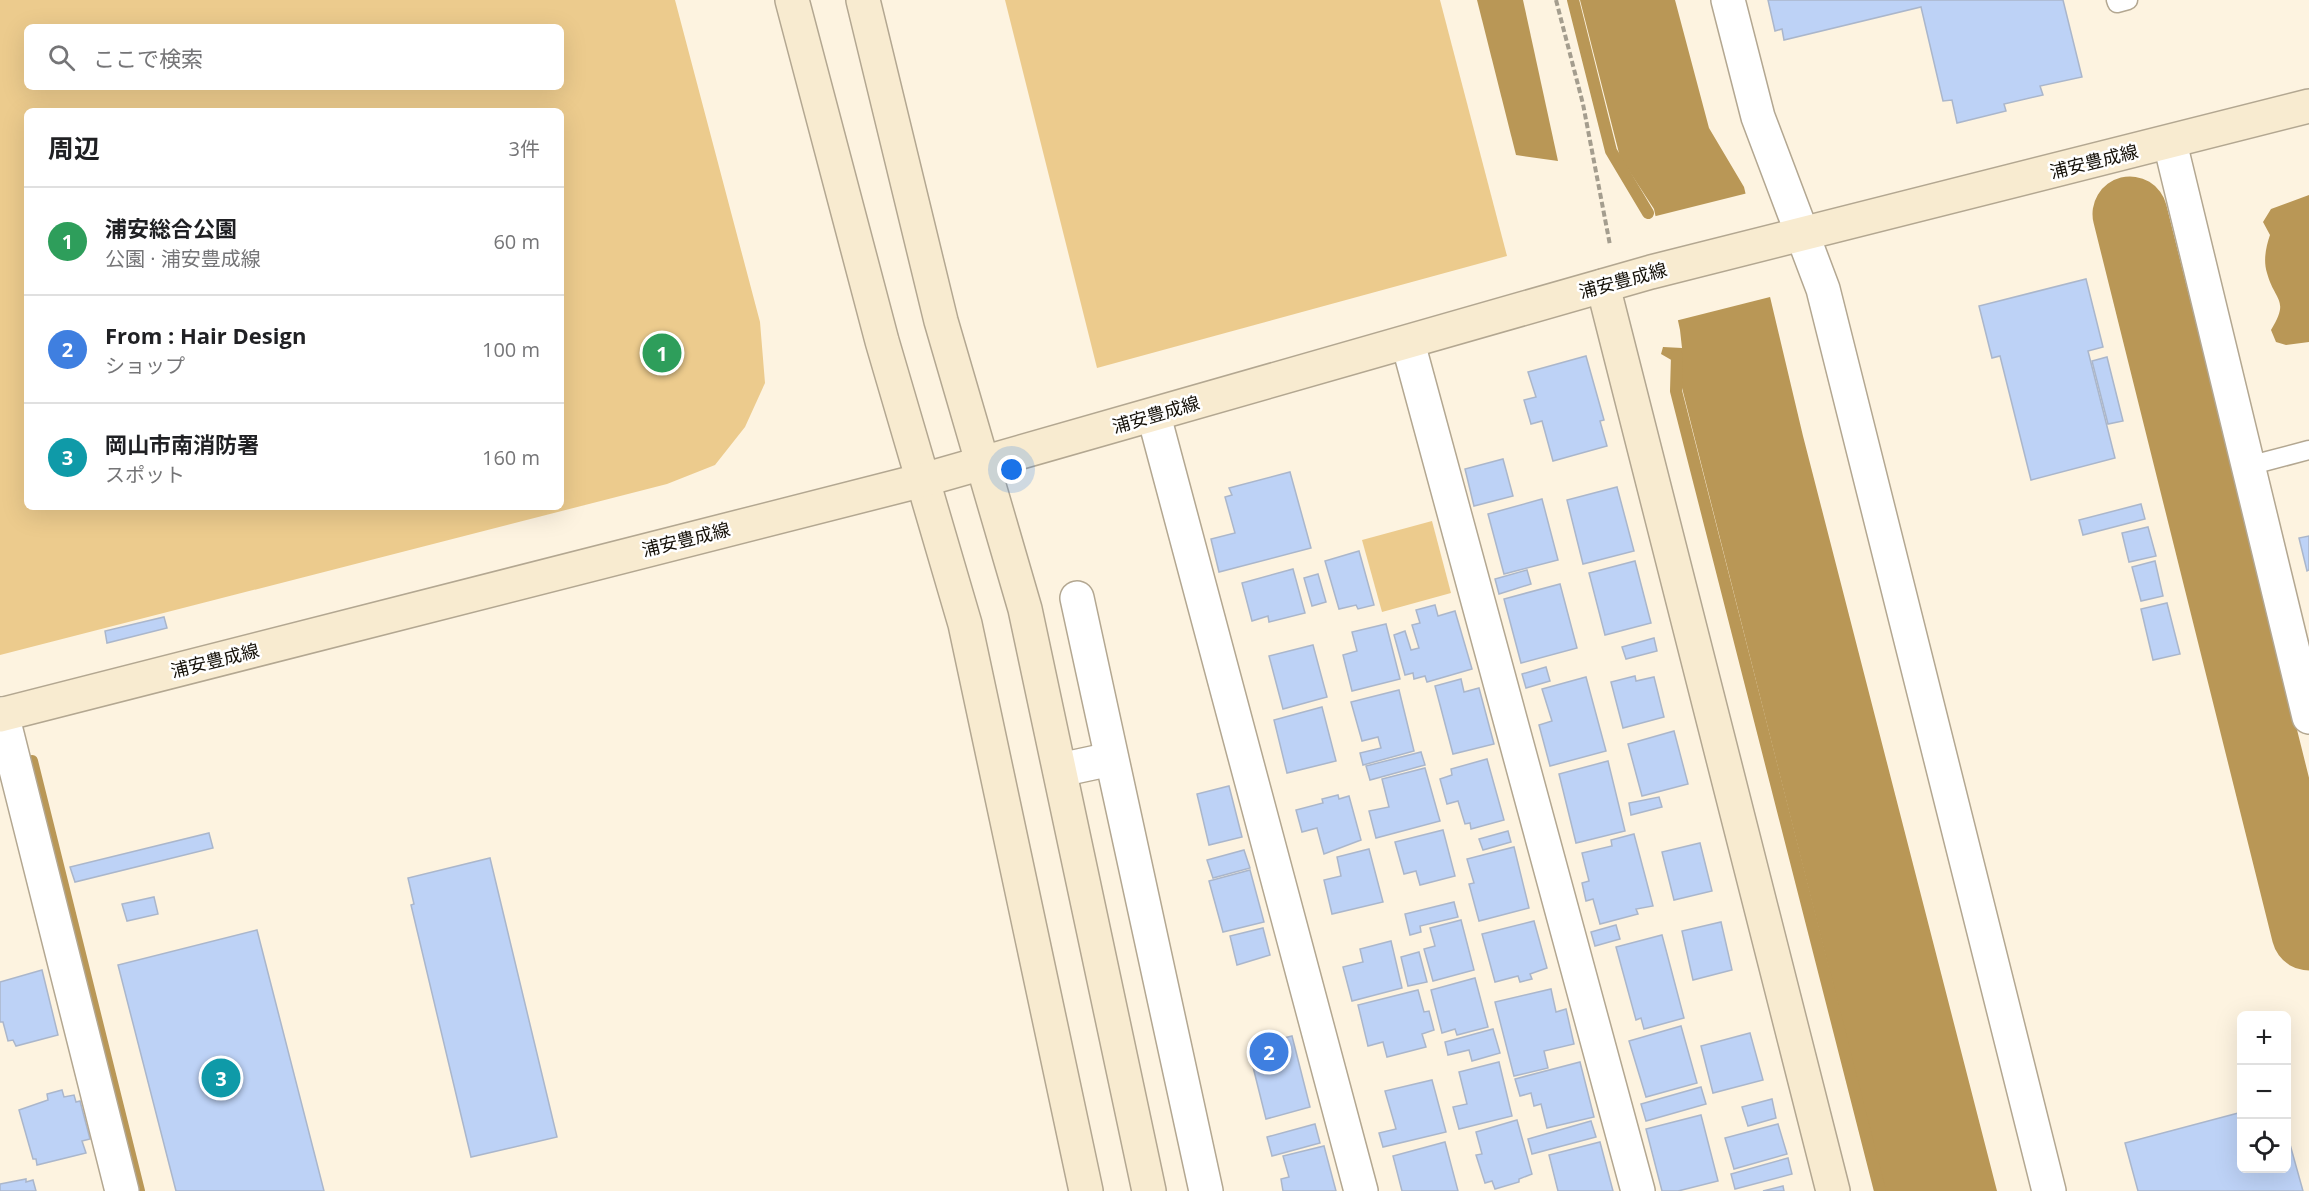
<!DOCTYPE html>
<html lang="ja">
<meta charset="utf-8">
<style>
body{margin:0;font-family:"Open Sans","Noto Sans JP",sans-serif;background:#f2f2f2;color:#202124}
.controls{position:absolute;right:18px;bottom:18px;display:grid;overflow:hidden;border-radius:9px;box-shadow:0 6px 24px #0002}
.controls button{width:54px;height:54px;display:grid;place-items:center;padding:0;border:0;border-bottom:2px solid #e0e0e0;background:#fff;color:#202124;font:30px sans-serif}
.you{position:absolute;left:1012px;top:470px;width:21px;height:21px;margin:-15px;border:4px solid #fff;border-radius:50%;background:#1a73e8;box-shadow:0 0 0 9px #1a73e833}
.badge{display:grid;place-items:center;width:39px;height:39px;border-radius:50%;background:#3e79e9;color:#fff;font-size:20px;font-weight:700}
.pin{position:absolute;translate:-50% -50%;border:3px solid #fff;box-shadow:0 2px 6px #0006}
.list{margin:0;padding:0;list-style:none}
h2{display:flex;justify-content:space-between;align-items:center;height:78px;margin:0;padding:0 24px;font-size:26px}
h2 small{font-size:20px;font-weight:400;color:#757577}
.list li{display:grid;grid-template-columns:39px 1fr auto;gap:18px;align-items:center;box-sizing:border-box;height:108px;padding:0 24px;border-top:2px solid #e0e0e0}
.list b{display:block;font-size:22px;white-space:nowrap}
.list p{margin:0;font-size:20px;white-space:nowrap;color:#757577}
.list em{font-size:20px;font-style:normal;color:#757577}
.icon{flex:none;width:33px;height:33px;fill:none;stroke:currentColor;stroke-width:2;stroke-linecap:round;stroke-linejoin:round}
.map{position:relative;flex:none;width:2309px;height:1191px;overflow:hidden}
.search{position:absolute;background:#fff;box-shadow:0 6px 24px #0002;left:24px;top:24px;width:540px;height:66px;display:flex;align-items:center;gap:15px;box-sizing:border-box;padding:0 21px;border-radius:9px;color:#757577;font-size:22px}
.panel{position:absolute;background:#fff;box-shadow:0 6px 24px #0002;left:24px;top:108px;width:540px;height:402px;border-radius:9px}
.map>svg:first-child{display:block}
.green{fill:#eccb8d;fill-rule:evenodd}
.water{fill:#b99756}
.pier{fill:#fdf3e0}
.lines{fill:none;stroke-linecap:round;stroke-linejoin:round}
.stream{stroke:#b99756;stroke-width:12}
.river{stroke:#b99756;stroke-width:75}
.building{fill:#bdd2f6;stroke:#aab6cb;stroke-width:1.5}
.lane-casing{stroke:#b3a791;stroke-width:21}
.street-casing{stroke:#b3a791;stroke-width:36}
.secondary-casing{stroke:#b3a791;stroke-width:36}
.path{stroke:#a49d8e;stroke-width:4;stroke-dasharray:6 3;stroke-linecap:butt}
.lane{stroke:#fff;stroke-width:18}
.street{stroke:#fff;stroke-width:33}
.secondary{stroke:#f8ebd0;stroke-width:33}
.labels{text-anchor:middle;stroke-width:5;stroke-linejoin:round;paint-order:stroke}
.street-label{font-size:18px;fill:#130f07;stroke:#fff}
</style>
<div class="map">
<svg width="2309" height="1191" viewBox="0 0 2309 1191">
<rect width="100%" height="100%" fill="#fdf3e0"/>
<g class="green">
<path d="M 0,0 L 675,0 L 760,322 L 765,383 L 745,427 L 715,465 L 667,484 L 0,655 ZM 27,27 L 561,27 L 561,87 L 27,87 ZM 27,111 L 561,111 L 561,507 L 27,507 Z"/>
<path d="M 1005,0 L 1440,0 L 1507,256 L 1097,368 Z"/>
<path d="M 1432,521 L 1451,593 L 1382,612 L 1362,540 Z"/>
</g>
<g class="water">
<path d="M 1477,0 L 1523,0 L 1558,161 L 1516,155 Z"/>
<path d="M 1580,0 L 1675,0 L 1709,128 L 1744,187 L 1803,436 L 1997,1191 L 1885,1191 L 1681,384 L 1680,365 L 1661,354 L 1663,347 L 1682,348 L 1680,330 L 1654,209 L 1620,157 Z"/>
<path d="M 2309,195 L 2309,342 L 2286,345 L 2276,342 L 2271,330 C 2290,299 2275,302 2267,273 C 2263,260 2266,247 2270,235 L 2263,222 L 2271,209 Z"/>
</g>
<path class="pier" d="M 1748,193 L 1774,296 L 1675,321 L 1652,217 Z"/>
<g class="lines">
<g class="stream">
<path d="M 1573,0 L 1611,151 L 1648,213"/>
<path d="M 1677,356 L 1676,391 L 1880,1191"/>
<path d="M 2255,718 L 2288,710"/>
<path d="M 32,761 L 139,1191"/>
</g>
<path class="river" d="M 2130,214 L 2309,933"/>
</g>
<g class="building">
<path d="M 1768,0 L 2063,0 L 2082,77 L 2040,86 L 2043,95 L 2004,104 L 2006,111 L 1957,123 L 1952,100 L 1943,101 L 1921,7 L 1784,40 L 1782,29 L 1775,31 Z"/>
<path d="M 2086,279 L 2103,347 L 2088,351 L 2115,458 L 2031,480 L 2000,356 L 1992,358 L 1979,306 Z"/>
<path d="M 1586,356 L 1604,420 L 1600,421 L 1607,446 L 1553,461 L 1542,421 L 1531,424 L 1524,400 L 1536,397 L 1528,372 Z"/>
<path d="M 2107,357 L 2123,421 L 2108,424 L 2092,361 Z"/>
<path d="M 1503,459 L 1513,496 L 1474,506 L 1465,469 Z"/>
<path d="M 1290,472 L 1311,548 L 1219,572 L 1211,539 L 1235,533 L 1225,497 L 1232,495 L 1229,488 Z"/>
<path d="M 1617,487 L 1634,551 L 1583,564 L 1567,500 Z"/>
<path d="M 1542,499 L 1558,560 L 1504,574 L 1488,514 Z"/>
<path d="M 2141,504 L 2145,519 L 2083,535 L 2079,520 Z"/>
<path d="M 2148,527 L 2156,556 L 2129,562 L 2122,533 Z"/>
<path d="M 2309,536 L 2309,570 L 2307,571 L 2299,538 Z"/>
<path d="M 1359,551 L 1374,605 L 1358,609 L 1356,605 L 1339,609 L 1325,561 Z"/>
<path d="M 1635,561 L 1651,623 L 1605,635 L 1589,573 Z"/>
<path d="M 2155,561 L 2163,596 L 2141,601 L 2132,567 Z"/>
<path d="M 1293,569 L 1305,613 L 1269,622 L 1268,616 L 1252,621 L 1242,583 Z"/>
<path d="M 1527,570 L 1531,584 L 1499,594 L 1495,579 Z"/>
<path d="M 1318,574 L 1326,602 L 1312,606 L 1304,578 Z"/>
<path d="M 1560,584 L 1577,648 L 1521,663 L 1504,599 Z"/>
<path d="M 2167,603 L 2180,654 L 2153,660 L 2141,609 Z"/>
<path d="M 1435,605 L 1438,616 L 1455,611 L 1472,669 L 1427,682 L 1425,676 L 1414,679 L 1413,673 L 1405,675 L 1394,635 L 1405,631 L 1411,650 L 1419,648 L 1412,625 L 1420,623 L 1416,610 Z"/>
<path d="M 164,617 L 167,628 L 107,643 L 105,631 Z"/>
<path d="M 1386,624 L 1400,679 L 1352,691 L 1343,655 L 1357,651 L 1352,632 Z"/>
<path d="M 1654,638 L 1657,651 L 1626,659 L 1622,647 Z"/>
<path d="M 1313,645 L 1327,697 L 1283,709 L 1269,656 Z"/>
<path d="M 1546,667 L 1550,681 L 1526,688 L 1522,674 Z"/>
<path d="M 1635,676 L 1636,681 L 1654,677 L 1664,717 L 1623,728 L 1611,682 Z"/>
<path d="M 1586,677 L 1606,751 L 1550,766 L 1539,725 L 1552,721 L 1542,689 Z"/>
<path d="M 1461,679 L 1464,692 L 1479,688 L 1494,744 L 1453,754 L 1435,686 Z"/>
<path d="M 1399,690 L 1414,751 L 1363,765 L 1360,753 L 1381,748 L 1378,737 L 1362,741 L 1351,702 Z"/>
<path d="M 1322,707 L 1336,761 L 1287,773 L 1274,720 Z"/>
<path d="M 1674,731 L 1688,784 L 1642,796 L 1628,744 Z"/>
<path d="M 1421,752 L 1425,765 L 1370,780 L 1366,766 Z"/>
<path d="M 1487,759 L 1504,820 L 1471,829 L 1470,823 L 1465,824 L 1458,801 L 1447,804 L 1440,779 L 1452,775 L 1451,769 Z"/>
<path d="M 1608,761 L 1625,831 L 1576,843 L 1559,774 Z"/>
<path d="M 1425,768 L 1440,821 L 1376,838 L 1369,811 L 1389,807 L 1382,779 Z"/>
<path d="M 1229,786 L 1242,837 L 1209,845 L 1197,794 Z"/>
<path d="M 1338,795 L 1339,799 L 1349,796 L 1361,840 L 1324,854 L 1317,828 L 1302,832 L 1296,810 L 1323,803 L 1322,799 Z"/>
<path d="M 1659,797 L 1662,807 L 1631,815 L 1629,803 Z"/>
<path d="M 1443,830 L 1455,876 L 1420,885 L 1416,871 L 1404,874 L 1395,842 Z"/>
<path d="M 1508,831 L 1511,842 L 1483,850 L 1479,839 Z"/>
<path d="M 209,833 L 213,848 L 75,882 L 70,867 Z"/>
<path d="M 1634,834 L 1653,906 L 1636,909 L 1638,914 L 1600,924 L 1593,899 L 1586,901 L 1582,883 L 1589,881 L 1582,853 L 1612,846 L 1611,840 Z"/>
<path d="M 1700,843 L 1712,891 L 1674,900 L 1662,852 Z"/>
<path d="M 1514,847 L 1529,908 L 1479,921 L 1469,884 L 1474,883 L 1467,859 Z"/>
<path d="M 1369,849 L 1383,902 L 1332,914 L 1324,880 L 1341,876 L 1337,857 Z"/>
<path d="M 1244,850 L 1250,868 L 1213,878 L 1207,860 Z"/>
<path d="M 490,858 L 557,1137 L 471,1157 L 411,905 L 414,904 L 408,878 Z"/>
<path d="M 1250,870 L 1264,922 L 1223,932 L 1209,881 Z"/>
<path d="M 154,897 L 158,914 L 127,921 L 122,904 Z"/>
<path d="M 1454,902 L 1458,917 L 1420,926 L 1421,932 L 1410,935 L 1405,914 Z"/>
<path d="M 1461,920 L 1474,970 L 1433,981 L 1424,949 L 1435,946 L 1430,928 Z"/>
<path d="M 1534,921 L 1547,968 L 1530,974 L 1532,979 L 1520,982 L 1518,976 L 1495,982 L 1482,934 Z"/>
<path d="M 1721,922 L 1732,970 L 1693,980 L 1682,931 Z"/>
<path d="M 1616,925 L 1620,939 L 1595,946 L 1591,932 Z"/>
<path d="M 1263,928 L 1270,955 L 1237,965 L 1230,936 Z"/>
<path d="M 257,930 L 324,1191 L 176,1191 L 118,965 Z"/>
<path d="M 1662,935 L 1684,1018 L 1644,1029 L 1641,1018 L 1636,1020 L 1616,947 Z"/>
<path d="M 1391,941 L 1402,988 L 1352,1001 L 1343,967 L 1363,962 L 1360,949 Z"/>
<path d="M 1419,952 L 1427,982 L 1408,986 L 1401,957 Z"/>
<path d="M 42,970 L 58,1035 L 16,1046 L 13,1040 L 8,1041 L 3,1022 L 0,1022 L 0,982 Z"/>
<path d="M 1475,978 L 1488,1027 L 1457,1035 L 1455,1029 L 1442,1033 L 1431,990 Z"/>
<path d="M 1551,989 L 1556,1012 L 1566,1009 L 1574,1044 L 1544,1051 L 1548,1068 L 1514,1076 L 1495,1002 Z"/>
<path d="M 1418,990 L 1424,1012 L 1429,1011 L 1434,1030 L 1422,1034 L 1426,1047 L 1387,1057 L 1383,1042 L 1368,1046 L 1358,1005 Z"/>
<path d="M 1681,1026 L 1697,1083 L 1646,1097 L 1629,1041 Z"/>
<path d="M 1493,1029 L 1500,1053 L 1472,1061 L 1469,1050 L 1448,1055 L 1445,1042 Z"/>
<path d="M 1750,1033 L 1763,1080 L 1713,1093 L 1701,1046 Z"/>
<path d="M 1292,1036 L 1310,1107 L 1266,1119 L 1248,1047 Z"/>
<path d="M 1499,1062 L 1512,1116 L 1459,1129 L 1453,1107 L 1467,1104 L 1459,1072 Z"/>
<path d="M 1580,1062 L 1594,1117 L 1547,1128 L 1541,1104 L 1534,1106 L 1531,1093 L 1520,1096 L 1515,1079 Z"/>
<path d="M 1432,1080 L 1446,1132 L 1383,1147 L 1379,1133 L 1396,1129 L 1385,1091 Z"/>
<path d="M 1701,1087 L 1706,1104 L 1646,1121 L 1641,1104 Z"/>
<path d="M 62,1090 L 64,1097 L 74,1095 L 76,1102 L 80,1101 L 90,1139 L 82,1141 L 86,1153 L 37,1165 L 36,1159 L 33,1159 L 19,1110 L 48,1100 L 47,1094 Z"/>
<path d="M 1772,1099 L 1776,1118 L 1748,1126 L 1742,1107 Z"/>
<path d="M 2242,1112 L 2242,1168 L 2286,1168 L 2286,1130 L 2303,1191 L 2138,1191 L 2125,1143 Z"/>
<path d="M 1701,1115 L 1718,1181 L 1678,1191 L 1662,1191 L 1646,1129 Z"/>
<path d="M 1517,1120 L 1532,1174 L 1519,1179 L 1519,1182 L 1495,1189 L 1492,1181 L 1485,1183 L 1476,1155 L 1482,1154 L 1476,1132 Z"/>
<path d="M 1591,1121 L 1596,1137 L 1532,1154 L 1528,1139 Z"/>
<path d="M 1315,1124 L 1320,1143 L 1272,1156 L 1267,1137 Z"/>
<path d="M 1778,1124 L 1787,1154 L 1734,1169 L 1725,1138 Z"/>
<path d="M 1445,1142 L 1458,1191 L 1402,1191 L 1393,1156 Z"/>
<path d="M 1600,1142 L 1613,1191 L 1558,1191 L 1549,1155 Z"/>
<path d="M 1324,1146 L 1336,1191 L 1283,1191 L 1281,1179 L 1289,1177 L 1283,1156 Z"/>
<path d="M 1788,1158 L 1792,1174 L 1735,1189 L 1731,1174 Z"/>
<path d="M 26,1179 L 26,1182 L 33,1180 L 36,1191 L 0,1191 L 0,1184 Z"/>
<path d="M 1783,1186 L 1784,1191 L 1763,1191 Z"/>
</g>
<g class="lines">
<defs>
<g id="lane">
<path d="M 2116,0 L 2117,3 L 2128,0"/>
<path d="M 2248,466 L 2309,450"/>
</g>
<g id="street">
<path d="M 1728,0 L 1758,117 L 1823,289 L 2049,1191"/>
<path d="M 2170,143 L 2309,717"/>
<path d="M 1408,343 L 1638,1191"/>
<path d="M 1154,416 L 1361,1191"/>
<path d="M 1077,598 L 1206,1191"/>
<path d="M 2,714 L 122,1191"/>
<path d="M 1060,770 L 1111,759"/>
</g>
<g id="secondary">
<path d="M 792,0 L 882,341 L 965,624 L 1086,1191"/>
<path d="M 863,0 L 941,321 L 1025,609 L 1149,1191"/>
<path d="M 1603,286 L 1833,1191"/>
<path d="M 0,715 L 923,480 L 1651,272 L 2309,106"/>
</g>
</defs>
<use href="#lane" class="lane-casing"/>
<use href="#street" class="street-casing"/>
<use href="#secondary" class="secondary-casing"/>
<path class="path" d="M 1556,0 L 1583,104 L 1610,245"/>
<use href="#lane" class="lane"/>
<use href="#street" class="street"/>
<use href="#secondary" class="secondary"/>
</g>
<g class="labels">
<g class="street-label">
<text transform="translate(2094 162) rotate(-14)" y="6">浦安豊成線</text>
<text transform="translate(1623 281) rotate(-15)" y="6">浦安豊成線</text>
<text transform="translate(1156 415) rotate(-16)" y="6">浦安豊成線</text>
<text transform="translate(686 540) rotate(-14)" y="6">浦安豊成線</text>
<text transform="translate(215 661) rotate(-14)" y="6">浦安豊成線</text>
</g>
</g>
</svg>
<div class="controls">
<button>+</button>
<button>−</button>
<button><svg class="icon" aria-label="locate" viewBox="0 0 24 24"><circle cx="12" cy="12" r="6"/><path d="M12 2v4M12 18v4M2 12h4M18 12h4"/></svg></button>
</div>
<div class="you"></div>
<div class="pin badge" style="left:662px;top:353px;background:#2e9e5b">1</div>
<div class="pin badge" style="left:1269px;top:1052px;background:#3f7fe0">2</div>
<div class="pin badge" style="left:221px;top:1078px;background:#0f9aa8">3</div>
<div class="search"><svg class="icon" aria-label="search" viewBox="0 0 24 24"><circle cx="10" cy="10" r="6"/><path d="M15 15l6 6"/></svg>ここで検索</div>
<section class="panel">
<h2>周辺<small>3件</small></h2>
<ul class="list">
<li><span class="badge" style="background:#2e9e5b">1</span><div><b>浦安総合公園</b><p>公園 · 浦安豊成線</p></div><em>60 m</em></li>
<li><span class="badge" style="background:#3f7fe0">2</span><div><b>From : Hair Design</b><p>ショップ</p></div><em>100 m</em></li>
<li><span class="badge" style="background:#0f9aa8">3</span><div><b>岡山市南消防署</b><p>スポット</p></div><em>160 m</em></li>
</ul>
</section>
</div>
